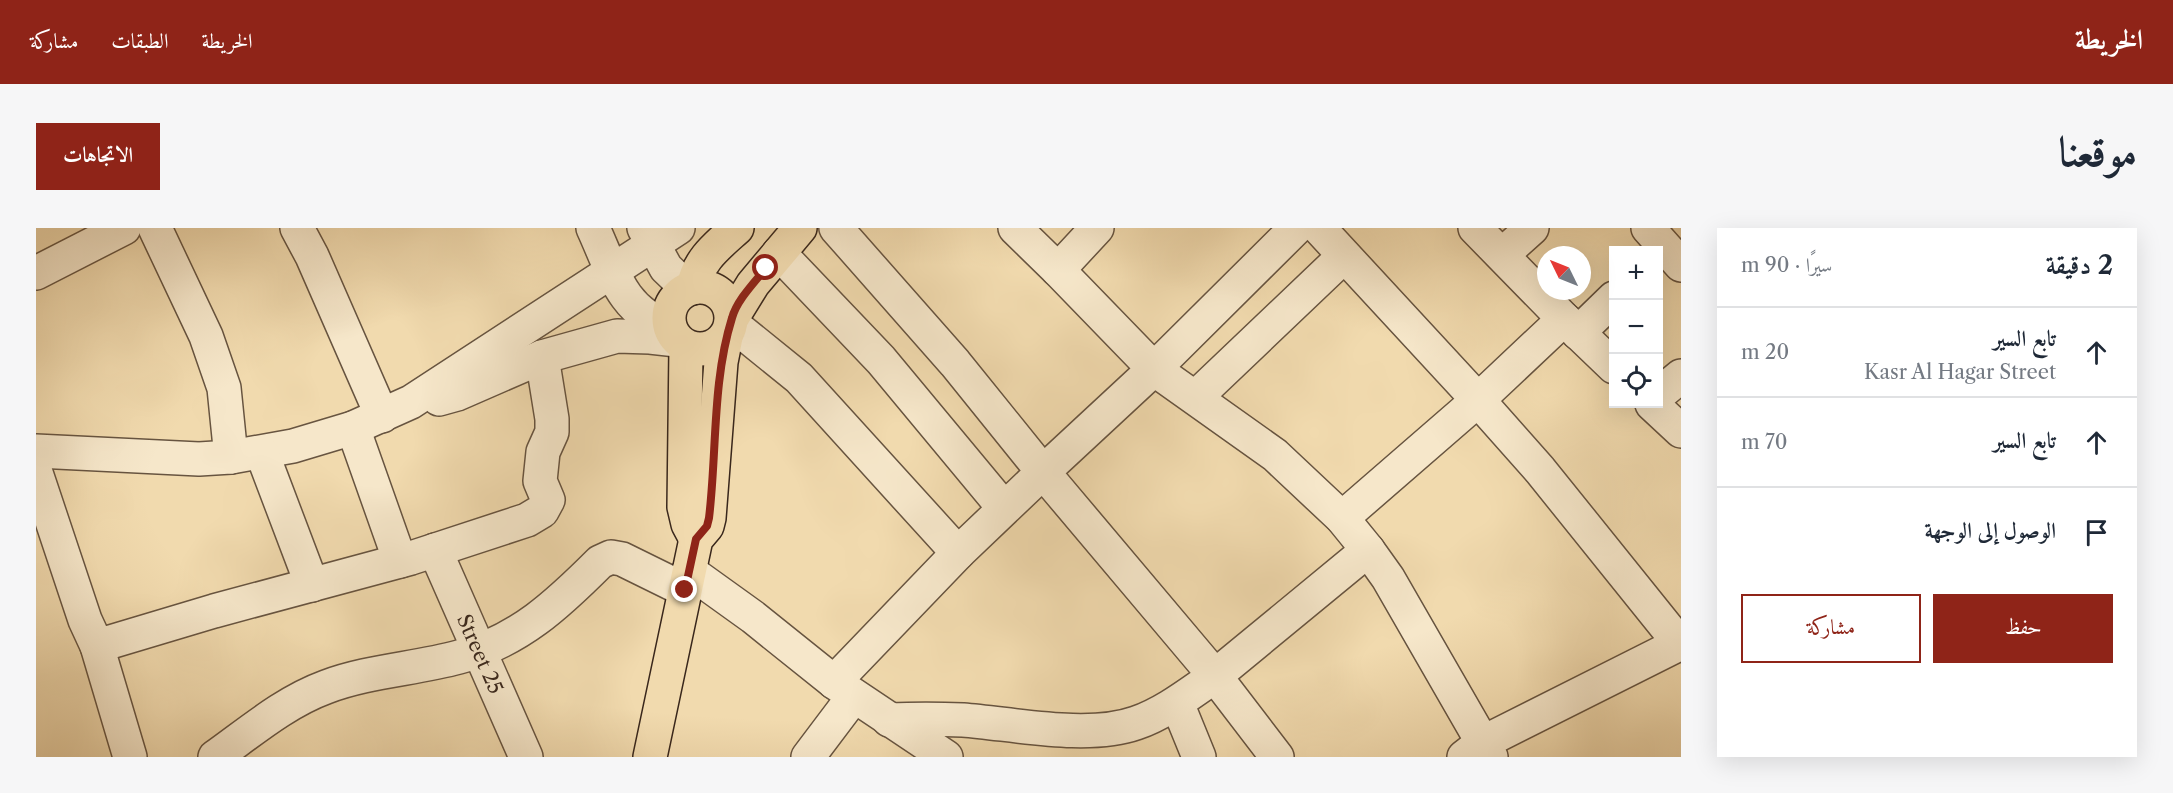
<!DOCTYPE html>
<html lang="ar">
<meta charset="utf-8">
<style>
body{margin:0;font-family:"Libre Caslon Text",Amiri,serif;background:#f6f6f7;color:#1f2937;direction:rtl}
.controls{position:absolute;right:18px;top:18px;display:grid;overflow:hidden;border-radius:0px;box-shadow:0 6px 24px #0002}
.controls button{width:54px;height:54px;display:grid;place-items:center;padding:0;border:0;border-bottom:2px solid #e0e1e3;background:#fff;color:#1f2937;font:30px sans-serif}
.compass{position:absolute;left:1501px;top:18px;width:54px;height:54px;border-radius:50%;background:#fff;box-shadow:0 6px 24px #0002;rotate:313deg}
.stop{position:absolute;width:18px;height:18px;margin:-14px;border:4px solid #8f2418;border-radius:50%;background:#fff}
.stop.end{background:#8f2418;border-color:#fff;box-shadow:0 2px 6px #0008}
.list{margin:0;padding:0;list-style:none}
h2{display:flex;justify-content:space-between;align-items:center;height:78px;margin:0;padding:0 24px;font-size:26px}
h2 small{font-size:20px;font-weight:400;color:#747a83}
.list li{display:grid;grid-template-columns:39px 1fr auto;gap:18px;align-items:center;box-sizing:border-box;height:90px;padding:0 24px;border-top:2px solid #e0e1e3}
.list b{display:block;font-size:22px;white-space:nowrap}
.list p{margin:0;font-size:20px;white-space:nowrap;color:#747a83}
.list em{font-size:20px;font-style:normal;color:#747a83}
.actions{display:flex;gap:12px;padding:18px 24px}
.actions a{flex:1;padding:14px 0;border:2px solid #8f2418;border-radius:0px;text-align:center;font-size:21px;color:#8f2418}
.actions .main{background:#8f2418;color:#fff}
.icon{flex:none;width:33px;height:33px;fill:none;stroke:currentColor;stroke-width:2;stroke-linecap:round;stroke-linejoin:round}
.map{position:relative;flex:none;width:1645px;height:529px;overflow:hidden;direction:ltr;border-radius:0px}
header{display:flex;align-items:center;gap:36px;box-sizing:border-box;height:84px;padding:0 30px;background:#8f2418;color:#fff}
header strong{font-size:28px}
nav{display:flex;gap:33px;margin-inline-start:auto;font-size:21px}
.intro{display:flex;align-items:center;justify-content:space-between;box-sizing:border-box;height:144px;padding:0 36px}
h1{margin:0;font-size:42px}
.button{padding:15px 27px;border-radius:0px;background:#8f2418;color:#fff;font-size:21px;font-weight:700}
main{display:flex;gap:36px;padding:0 36px}
aside{flex:1;background:#fff;border-radius:0px;box-shadow:0 6px 24px #0002}
.map>svg:first-child{display:block}
.lines{fill:none;stroke-linecap:round;stroke-linejoin:round}
.minor-casing{stroke:#675440;stroke-width:36}
.major-casing{stroke:#39271c;stroke-width:36}
.minor{stroke:#f6e7ca;stroke-width:33}
.major{stroke:#f1daae;stroke-width:33}
.route{stroke:#8f2418;stroke-width:8}
.labels{text-anchor:middle;stroke-width:6;stroke-linejoin:round;paint-order:stroke}
.street-label{font-size:20px;fill:#39271c;stroke:#f6e7ca}
</style>
<header>
<strong>الخريطة</strong>
<nav><a>الخريطة</a><a>الطبقات</a><a>مشاركة</a></nav>
</header>
<div class="intro"><h1>موقعنا</h1><a class="button">الاتجاهات</a></div>
<main>
<aside>
<h2>2 دقيقة<small>سيرًا · 90 m</small></h2>
<ul class="list">
<li><svg class="icon" aria-label="ahead" viewBox="0 0 24 24"><path d="M12 20V5M6 11l6-6 6 6"/></svg><div><b>تابع السير</b><p>Kasr Al Hagar Street</p></div><em>20 m</em></li>
<li><svg class="icon" aria-label="ahead" viewBox="0 0 24 24"><path d="M12 20V5M6 11l6-6 6 6"/></svg><div><b>تابع السير</b></div><em>70 m</em></li>
<li><svg class="icon" aria-label="arrive" viewBox="0 0 24 24"><path d="M6 21V4h12l-3 4 3 4H6"/></svg><div><b>الوصول إلى الوجهة</b></div></li>
</ul>
<div class="actions"><a class="main">حفظ</a><a>مشاركة</a></div>
</aside>
<div class="map">
<svg width="1645" height="529" viewBox="0 0 1645 529">
<rect width="100%" height="100%" fill="#f1daae"/>
<filter id="stains"><feTurbulence type="fractalNoise" baseFrequency=".00333" numOctaves="4"/><feColorMatrix values="0 0 0 0 .2 0 0 0 0 .09 0 0 0 0 .02 0 0 0 .5 -.17"/></filter>
<radialGradient id="worn" r=".72"><stop offset=".6" stop-color="#630" stop-opacity="0"/><stop offset="1" stop-color="#630" stop-opacity=".3"/></radialGradient>
<g class="lines">
<defs>
<g id="minor">
<path d="M 119,0 L 170,108 L 188,160 L 195,229"/>
<path d="M 261,0 L 276,28 L 346,188"/>
<path d="M 557,0 C 576,41 586,85 634,99"/>
<path d="M 608,0 L 630,40 L 652,61"/>
<path d="M 979,0 L 1022,42 L 1118,141 L 1239,227 L 1306,290 L 1332,322 L 1179,448 L 1241,529"/>
<path d="M 1283,0 L 1442,172 L 1528,91"/>
<path d="M 1439,0 L 1528,91 L 1578,139"/>
<path d="M 1612,0 L 1645,37"/>
<path d="M 743,25 L 845,132 L 968,280"/>
<path d="M 1466,27 L 1496,0"/>
<path d="M 1022,42 L 1061,0"/>
<path d="M 0,45 L 88,0"/>
<path d="M 695,95 L 763,150 L 922,325"/>
<path d="M 1542,105 L 1578,70"/>
<path d="M 1622,167 L 1645,148"/>
<path d="M 1160,169 L 1308,28"/>
<path d="M 403,171 L 421,166 L 506,129 L 581,108 L 614,109 L 641,112"/>
<path d="M 1616,176 L 1645,203"/>
<path d="M 317,200 L 364,333"/>
<path d="M 0,223 L 163,231 L 195,229 L 257,218 L 317,200 L 375,174 L 642,0"/>
<path d="M 226,225 L 276,357"/>
<path d="M 0,245 L 49,392 L 61,418 L 94,529"/>
<path d="M 1306,290 L 1442,172 L 1504,242 L 1644,416"/>
<path d="M 399,322 L 490,529"/>
<path d="M 1332,322 L 1352,350 L 1455,529"/>
<path d="M 653,343 L 717,389 L 798,454 L 910,529"/>
<path d="M 61,418 L 178,383 L 375,330 L 491,292 L 506,283 L 512,272 L 504,253 L 507,224 L 516,204 L 516,191 L 506,129"/>
<path d="M 798,454 L 922,325 L 1007,244 L 919,135 L 800,0"/>
<path d="M 1141,475 L 1163,529"/>
<path d="M 853,492 C 878,491 902,491 927,492 C 978,496 1052,512 1100,495 C 1129,485 1154,465 1179,448 L 1007,244 L 1118,141 L 1260,0"/>
<path d="M 179,529 C 214,504 249,474 290,459 C 332,443 379,441 423,429 C 483,413 522,376 564,334 L 575,329 L 586,331 L 649,362"/>
<path d="M 772,529 L 818,468"/>
<path d="M 1428,529 L 1446,515 L 1645,415"/>
</g>
<g id="major">
<circle cx="664" cy="90" r="31"/>
<path d="M 657,60 C 662,32 681,18 701,0"/>
<path d="M 696,90 L 717,56 L 764,0"/>
<path d="M 650,119 L 648,279 L 652,296 L 660,311"/>
<path d="M 614,529 L 660,311 L 671,298 L 673,290 L 685,134 L 690,109"/>
</g>
</defs>
<use href="#minor" class="minor-casing"/>
<use href="#major" class="major-casing"/>
<use href="#minor" class="minor"/>
<use href="#major" class="major"/>
</g>
<g class="lines">
<path class="route" d="M 649,362 L 660,311 L 671,298 L 673,290 C 681,224 676,154 696,90 C 701,72 718,55 730,40"/>
</g>
<g class="labels">
<g class="street-label">
<text transform="translate(444 426) rotate(66)" y="7">Street 25</text>
</g>
</g>
<rect width="100%" height="100%" filter="url(#stains)"/>
<rect width="100%" height="100%" fill="url(#worn)"/>
</svg>
<div class="controls">
<button>+</button>
<button>−</button>
<button><svg class="icon" aria-label="locate" viewBox="0 0 24 24"><circle cx="12" cy="12" r="6"/><path d="M12 2v4M12 18v4M2 12h4M18 12h4"/></svg></button>
</div>
<svg class="compass" viewBox="-18 -18 36 36"><path d="M0-13l5 13h-10z" fill="#e53935"/><path d="M0 13l5-13h-10z" fill="#747a83"/></svg>
<div class="stop" style="left:730px;top:40px"></div>
<div class="stop end" style="left:649px;top:362px"></div>
</div>
</main>
